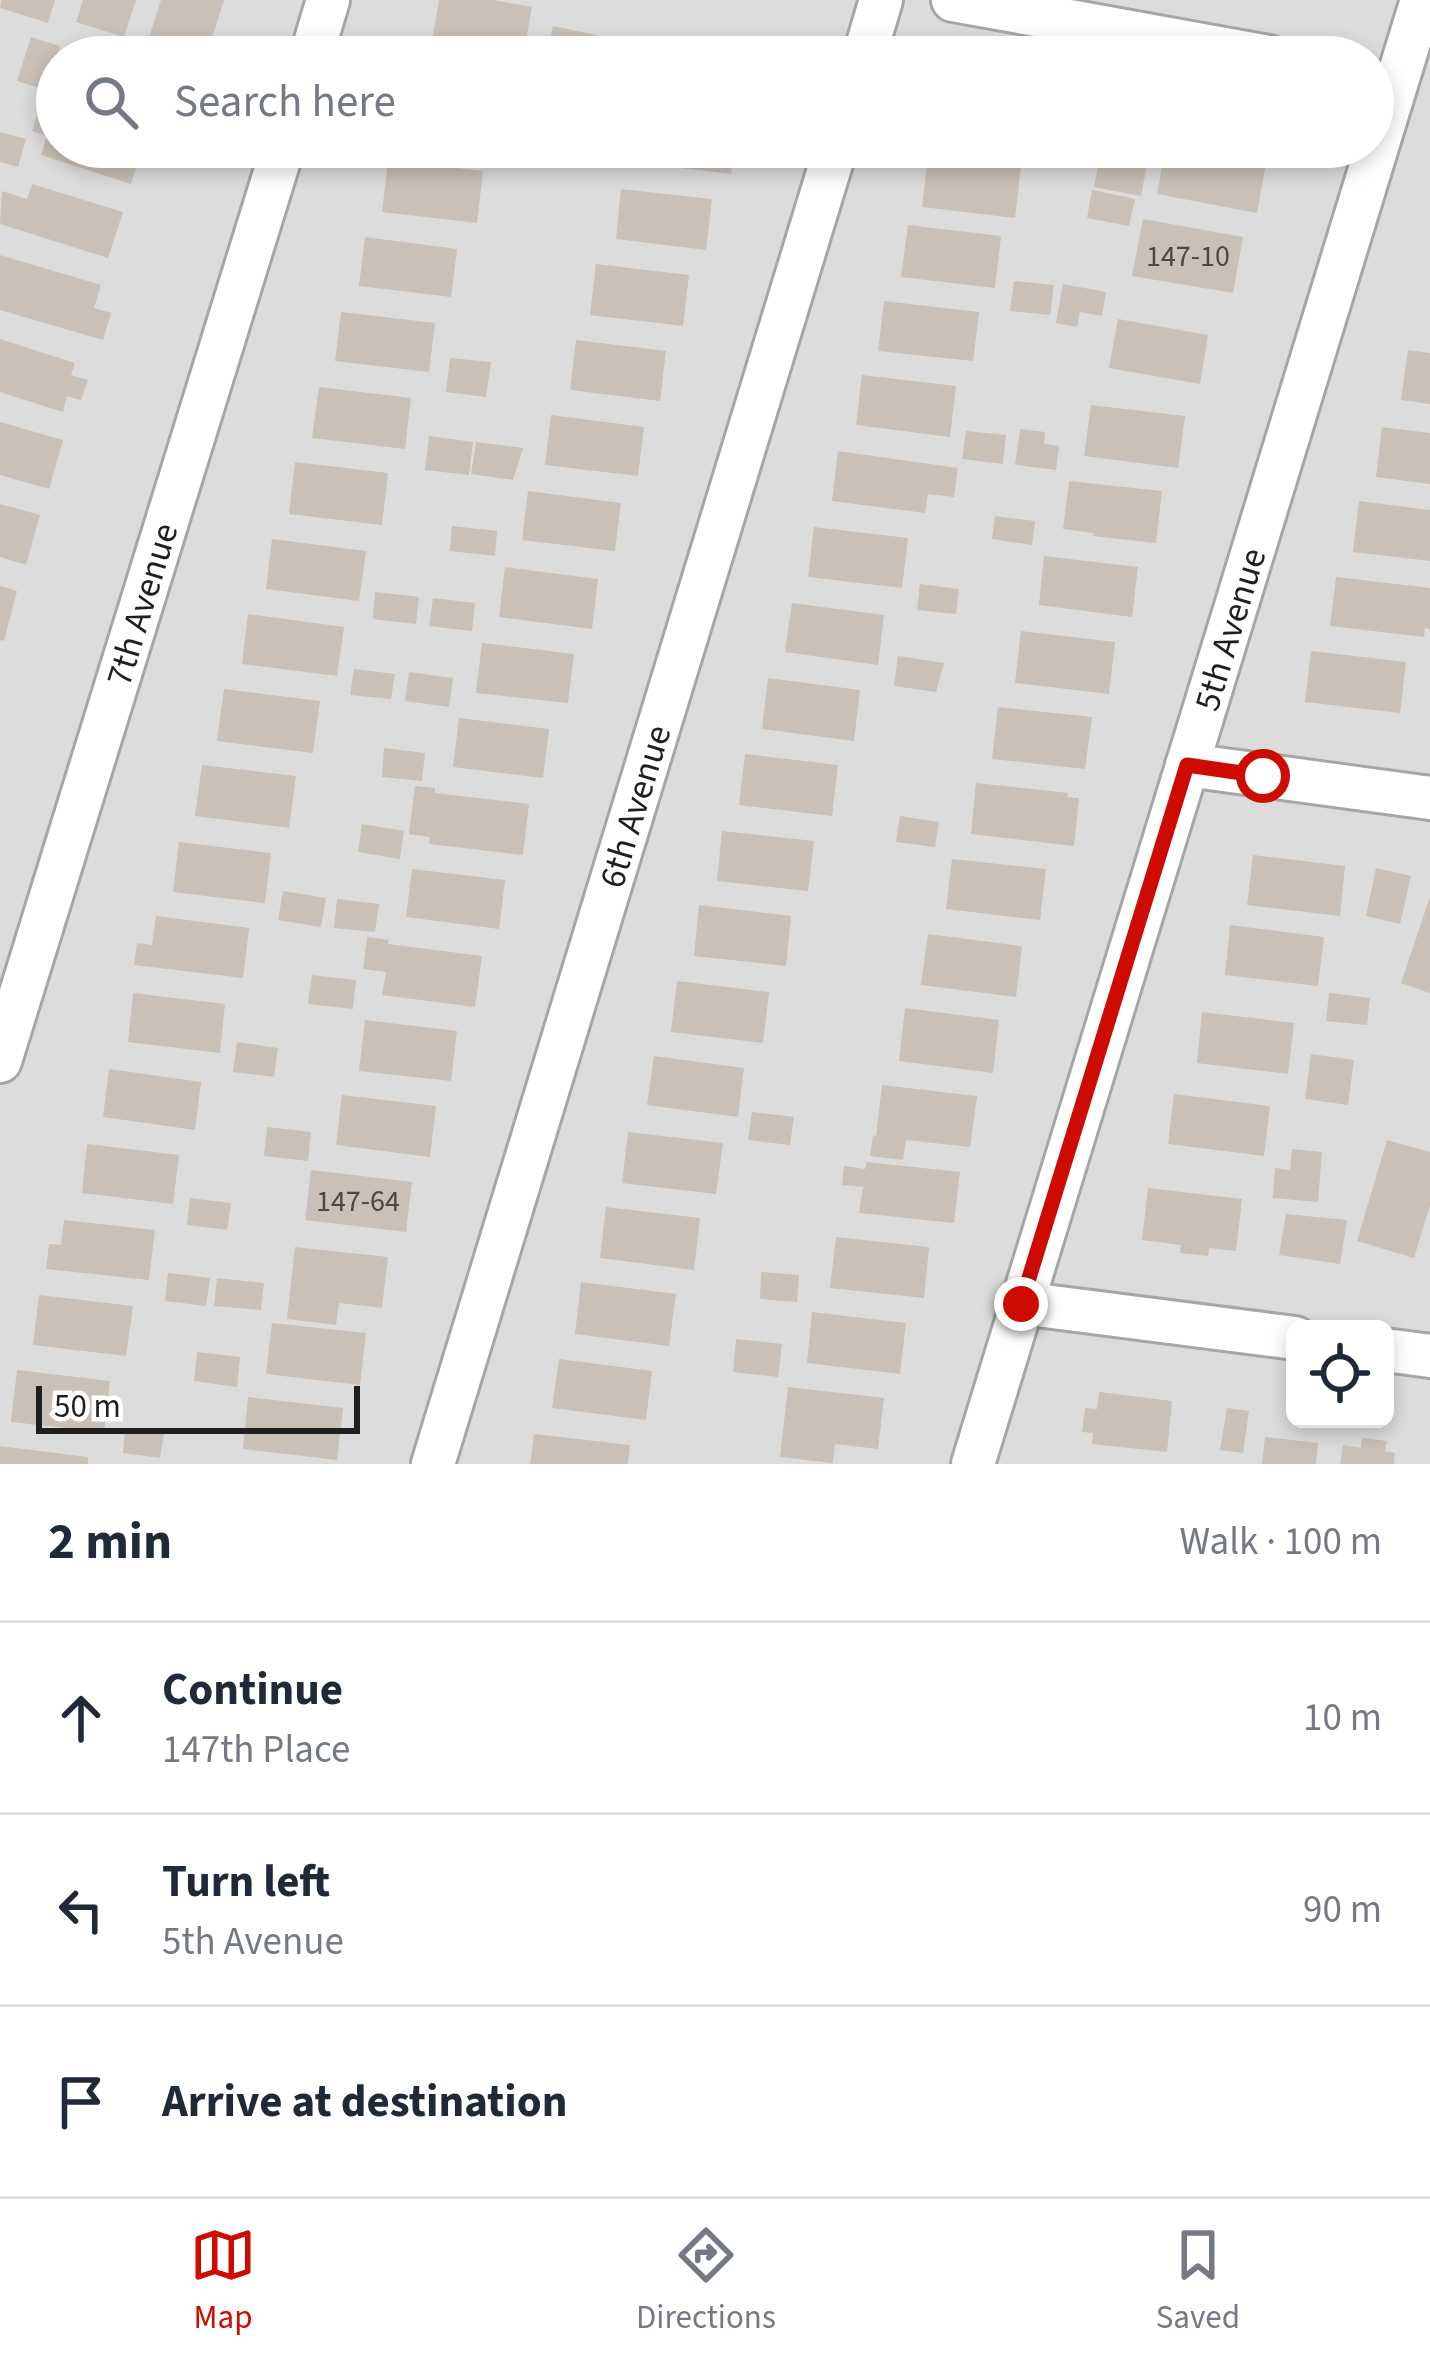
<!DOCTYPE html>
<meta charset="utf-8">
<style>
body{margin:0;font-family:"Source Sans 3",sans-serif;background:#f2f2f3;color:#1f2937}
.controls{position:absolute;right:36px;bottom:36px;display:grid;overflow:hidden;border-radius:18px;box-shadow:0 6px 18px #0003}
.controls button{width:108px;height:108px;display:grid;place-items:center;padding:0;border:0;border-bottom:3px solid #e0e1e3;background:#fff;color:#1f2937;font:60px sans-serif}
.scale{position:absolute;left:36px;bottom:30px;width:324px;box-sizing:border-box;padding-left:12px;border:6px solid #1f1f1f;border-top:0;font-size:33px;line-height:42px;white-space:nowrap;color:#1f1f1f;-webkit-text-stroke:9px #fff;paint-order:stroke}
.stop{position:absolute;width:36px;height:36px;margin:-27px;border:9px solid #cd0b00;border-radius:50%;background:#fff}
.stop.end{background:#cd0b00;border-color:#fff;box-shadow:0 3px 12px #0008}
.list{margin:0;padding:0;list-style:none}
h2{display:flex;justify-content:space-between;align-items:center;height:156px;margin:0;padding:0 48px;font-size:51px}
h2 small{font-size:39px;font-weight:400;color:#747a83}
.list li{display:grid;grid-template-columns:78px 1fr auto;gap:36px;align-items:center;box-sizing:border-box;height:192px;padding:0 48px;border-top:3px solid #e0e1e3}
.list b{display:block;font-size:45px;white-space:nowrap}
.list p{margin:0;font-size:39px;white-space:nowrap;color:#747a83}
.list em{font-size:39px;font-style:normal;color:#747a83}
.icon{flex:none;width:66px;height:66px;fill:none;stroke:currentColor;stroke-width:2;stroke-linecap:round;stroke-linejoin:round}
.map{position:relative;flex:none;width:1430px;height:1464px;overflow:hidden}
.search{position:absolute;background:#fff;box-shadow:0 6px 18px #0003;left:36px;right:36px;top:36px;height:132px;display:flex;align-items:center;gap:30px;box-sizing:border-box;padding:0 42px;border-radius:66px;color:#747a83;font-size:45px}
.sheet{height:732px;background:#fff}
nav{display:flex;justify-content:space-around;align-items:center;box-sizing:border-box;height:168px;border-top:3px solid #e0e1e3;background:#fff;font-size:33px;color:#747a83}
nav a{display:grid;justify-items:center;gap:6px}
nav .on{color:#cd0b00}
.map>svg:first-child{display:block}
.residential{fill:#dddcdc;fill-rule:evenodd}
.building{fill:#c9c0b7}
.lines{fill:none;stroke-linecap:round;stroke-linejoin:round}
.minor-casing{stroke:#a6a6a6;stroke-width:48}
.minor{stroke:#fff;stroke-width:42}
.route{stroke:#cd0b00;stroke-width:15}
.labels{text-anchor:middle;stroke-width:12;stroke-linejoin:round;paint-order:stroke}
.number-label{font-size:30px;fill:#4a4745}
.street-label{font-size:36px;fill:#1f1f1f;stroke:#fff}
</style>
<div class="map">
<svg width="1430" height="1464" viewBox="0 0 1430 1464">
<rect width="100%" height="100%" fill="#f0ede4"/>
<path class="residential" d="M 0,0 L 1430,0 L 1430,1464 L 0,1464 ZM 57,57 L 1373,57 L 1373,147 L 57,147 ZM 1295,1329 L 1385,1329 L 1385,1419 L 1295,1419 Z"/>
<g class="building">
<path d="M 1,0 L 55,0 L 48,23 L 0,8 Z"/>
<path d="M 83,0 L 136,0 L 124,37 L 76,22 Z"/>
<path d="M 161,0 L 224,0 L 206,57 L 148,57 L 149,52 L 145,50 Z"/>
<path d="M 439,0 L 493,0 L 532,7 L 523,57 L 432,41 Z"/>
<path d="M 553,26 L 596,35 L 591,57 L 546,57 Z"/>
<path d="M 31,37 L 60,46 L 46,90 L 17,81 Z"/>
<path d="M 668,37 L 761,49 L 760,57 L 665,57 Z"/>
<path d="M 41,102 L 57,108 L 57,147 L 142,147 L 131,184 L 41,155 L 47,136 L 32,131 Z"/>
<path d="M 0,132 L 26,139 L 18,167 L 0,162 Z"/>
<path d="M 641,147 L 734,147 L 731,174 L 638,163 Z"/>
<path d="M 1059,147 L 1098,147 L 1096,165 L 1057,160 Z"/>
<path d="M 1109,147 L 1149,154 L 1141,196 L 1094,187 L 1098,167 L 1105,168 Z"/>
<path d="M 1166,147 L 1205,147 L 1267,158 L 1257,213 L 1157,194 Z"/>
<path d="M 928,155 L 1021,167 L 1015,218 L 922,207 Z"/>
<path d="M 388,161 L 483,171 L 477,223 L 382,212 Z"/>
<path d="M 32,184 L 123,212 L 108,258 L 0,224 L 2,191 L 27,199 Z"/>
<path d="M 621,189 L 712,199 L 706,250 L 616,239 Z"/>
<path d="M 1092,190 L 1135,199 L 1129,226 L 1087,218 Z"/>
<path d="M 1143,219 L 1243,237 L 1233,293 L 1132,276 Z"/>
<path d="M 908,225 L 1001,236 L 995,288 L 901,277 Z"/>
<path d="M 365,237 L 457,249 L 451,297 L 359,286 Z"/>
<path d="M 0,255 L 101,285 L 94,308 L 111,313 L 103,340 L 0,310 Z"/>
<path d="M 596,264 L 689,275 L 683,326 L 590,315 Z"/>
<path d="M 1014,281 L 1054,285 L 1050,315 L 1010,311 Z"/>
<path d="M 1063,284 L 1106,292 L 1102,316 L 1080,312 L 1077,327 L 1056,323 Z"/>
<path d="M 884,301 L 979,312 L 973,361 L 878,351 Z"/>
<path d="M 341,312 L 435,323 L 429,372 L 335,361 Z"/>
<path d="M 1118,319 L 1208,335 L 1200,384 L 1109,368 Z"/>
<path d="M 0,339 L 75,363 L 71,375 L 88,380 L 81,400 L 67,396 L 63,412 L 0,392 Z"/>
<path d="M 576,340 L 666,351 L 660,401 L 570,390 Z"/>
<path d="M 1408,350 L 1430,353 L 1430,404 L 1401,400 Z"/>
<path d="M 450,358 L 491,362 L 486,397 L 446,392 Z"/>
<path d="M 862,375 L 956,386 L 950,437 L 856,425 Z"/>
<path d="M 319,387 L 411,398 L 405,449 L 312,438 Z"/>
<path d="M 1091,405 L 1185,416 L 1178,468 L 1084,456 Z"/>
<path d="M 551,415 L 644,427 L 638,476 L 545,465 Z"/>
<path d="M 0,422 L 63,440 L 49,489 L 0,475 Z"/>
<path d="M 1382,427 L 1430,433 L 1430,484 L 1376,477 Z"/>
<path d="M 1020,429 L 1045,432 L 1044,444 L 1059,446 L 1056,470 L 1015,465 Z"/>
<path d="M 966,431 L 1006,435 L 1003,464 L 962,459 Z"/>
<path d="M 429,436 L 473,442 L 469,475 L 425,470 Z"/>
<path d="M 476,442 L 523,448 L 513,480 L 471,474 Z"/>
<path d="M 838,451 L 958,468 L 954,497 L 928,494 L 925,513 L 832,501 Z"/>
<path d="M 295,462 L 388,473 L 382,525 L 289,514 Z"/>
<path d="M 1069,481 L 1162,491 L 1156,543 L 1093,536 L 1094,533 L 1063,529 Z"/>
<path d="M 528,491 L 621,503 L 615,551 L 522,540 Z"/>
<path d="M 1359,501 L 1430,510 L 1430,561 L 1353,552 Z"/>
<path d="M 0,504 L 40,515 L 26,565 L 0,557 Z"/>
<path d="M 995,516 L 1035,521 L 1032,545 L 992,539 Z"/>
<path d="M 452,526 L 497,531 L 495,556 L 450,551 Z"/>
<path d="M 814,527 L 908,538 L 902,588 L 808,577 Z"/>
<path d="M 272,539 L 366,551 L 359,601 L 266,589 Z"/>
<path d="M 1044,556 L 1138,567 L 1132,617 L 1039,605 Z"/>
<path d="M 505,567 L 598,579 L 592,629 L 499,617 Z"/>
<path d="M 1336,577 L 1430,588 L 1430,629 L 1425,628 L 1424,637 L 1330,626 Z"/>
<path d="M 920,584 L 959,589 L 956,614 L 917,610 Z"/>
<path d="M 0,586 L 17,591 L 4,641 L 0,640 Z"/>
<path d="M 375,592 L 419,597 L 416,624 L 373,619 Z"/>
<path d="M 433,598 L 475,603 L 472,631 L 429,626 Z"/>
<path d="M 792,603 L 884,615 L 878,665 L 785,652 Z"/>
<path d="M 248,614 L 344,627 L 337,676 L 242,664 Z"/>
<path d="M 1021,631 L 1115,642 L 1109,694 L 1015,683 Z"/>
<path d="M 482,643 L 574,654 L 568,703 L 476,693 Z"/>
<path d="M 1311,651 L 1406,662 L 1400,713 L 1305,702 Z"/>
<path d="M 898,656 L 944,663 L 936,692 L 894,686 Z"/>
<path d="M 354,669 L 395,674 L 391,699 L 350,695 Z"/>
<path d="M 409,672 L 453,678 L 449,707 L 405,701 Z"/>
<path d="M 768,678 L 860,690 L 854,741 L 762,729 Z"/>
<path d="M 224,689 L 320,701 L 313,753 L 217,741 Z"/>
<path d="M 998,707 L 1092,717 L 1085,769 L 992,759 Z"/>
<path d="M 459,718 L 549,729 L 543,778 L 453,767 Z"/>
<path d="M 384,748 L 425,753 L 422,781 L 382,777 Z"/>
<path d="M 745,754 L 838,765 L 832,816 L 739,805 Z"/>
<path d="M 202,765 L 296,776 L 289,828 L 195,816 Z"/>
<path d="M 976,783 L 1068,793 L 1067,797 L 1079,798 L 1074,846 L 971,834 Z"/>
<path d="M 415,786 L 435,788 L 435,793 L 529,804 L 523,855 L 429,844 L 430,837 L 409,834 Z"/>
<path d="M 900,816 L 939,822 L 935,847 L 896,842 Z"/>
<path d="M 362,824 L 404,831 L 400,859 L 358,852 Z"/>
<path d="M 722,831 L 814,841 L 808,891 L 717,881 Z"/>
<path d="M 179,842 L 271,853 L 265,903 L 173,892 Z"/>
<path d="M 1253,855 L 1345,866 L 1340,916 L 1247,905 Z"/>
<path d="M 952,859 L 1046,869 L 1040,920 L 946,909 Z"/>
<path d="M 1376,868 L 1411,876 L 1400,924 L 1366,916 Z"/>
<path d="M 412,869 L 505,880 L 499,929 L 406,917 Z"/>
<path d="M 283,891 L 326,898 L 321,927 L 278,920 Z"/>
<path d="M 1430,897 L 1430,993 L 1401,983 Z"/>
<path d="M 337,899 L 379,904 L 375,932 L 334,928 Z"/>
<path d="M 699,905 L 791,916 L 786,966 L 694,956 Z"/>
<path d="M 156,916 L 249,928 L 243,978 L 134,965 L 137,943 L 152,945 Z"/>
<path d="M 1230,925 L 1324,937 L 1318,986 L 1225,975 Z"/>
<path d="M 928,934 L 1022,946 L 1016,997 L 921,985 Z"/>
<path d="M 367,937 L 389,940 L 388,944 L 482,956 L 475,1007 L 382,995 L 386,972 L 363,969 Z"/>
<path d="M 312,975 L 356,980 L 353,1009 L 308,1004 Z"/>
<path d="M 677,981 L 769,992 L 763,1043 L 671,1032 Z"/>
<path d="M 133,993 L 225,1004 L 220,1053 L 128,1042 Z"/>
<path d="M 1329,993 L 1370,998 L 1367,1025 L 1326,1021 Z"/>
<path d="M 905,1008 L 999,1020 L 993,1073 L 899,1061 Z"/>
<path d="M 1202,1012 L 1294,1023 L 1288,1074 L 1197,1063 Z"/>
<path d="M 365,1020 L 457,1031 L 451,1081 L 359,1071 Z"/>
<path d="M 237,1042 L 278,1048 L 274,1077 L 233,1072 Z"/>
<path d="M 1311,1054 L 1354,1060 L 1348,1105 L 1305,1099 Z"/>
<path d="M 654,1056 L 744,1068 L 738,1117 L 647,1105 Z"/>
<path d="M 109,1069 L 201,1082 L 195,1130 L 103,1117 Z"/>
<path d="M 882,1085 L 977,1096 L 970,1147 L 906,1140 L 903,1160 L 870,1156 L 873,1135 L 876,1136 Z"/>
<path d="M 1174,1094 L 1270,1106 L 1264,1156 L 1168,1144 Z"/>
<path d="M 342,1095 L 436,1106 L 430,1157 L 336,1145 Z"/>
<path d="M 752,1112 L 794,1117 L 790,1145 L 748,1140 Z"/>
<path d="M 267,1127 L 311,1132 L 308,1161 L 264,1156 Z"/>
<path d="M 628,1132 L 723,1143 L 716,1194 L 622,1183 Z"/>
<path d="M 1387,1140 L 1430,1152 L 1430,1205 L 1414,1258 L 1357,1241 Z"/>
<path d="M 87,1144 L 179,1155 L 173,1204 L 82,1193 Z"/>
<path d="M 1292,1149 L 1322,1152 L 1318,1202 L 1273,1198 L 1275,1168 L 1290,1170 Z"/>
<path d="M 867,1162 L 960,1172 L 954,1223 L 859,1213 L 863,1187 L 842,1185 L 844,1166 L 865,1169 Z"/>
<path d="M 311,1170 L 412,1182 L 406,1232 L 305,1220 Z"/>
<path d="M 1148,1188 L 1242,1199 L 1236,1251 L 1209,1248 L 1208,1256 L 1180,1253 L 1181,1245 L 1142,1240 Z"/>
<path d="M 190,1198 L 231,1203 L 227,1230 L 187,1225 Z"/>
<path d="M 606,1207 L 700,1218 L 694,1270 L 600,1258 Z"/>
<path d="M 1286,1214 L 1347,1220 L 1340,1264 L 1279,1255 Z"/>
<path d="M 64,1220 L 155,1230 L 149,1280 L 46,1269 L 49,1244 L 61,1245 Z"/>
<path d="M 836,1237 L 929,1247 L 924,1298 L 830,1288 Z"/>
<path d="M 295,1247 L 388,1257 L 382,1308 L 339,1303 L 336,1325 L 287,1319 Z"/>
<path d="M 761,1272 L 799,1275 L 797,1302 L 760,1299 Z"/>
<path d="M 168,1273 L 210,1278 L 206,1306 L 165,1301 Z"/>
<path d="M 217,1278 L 264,1283 L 261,1310 L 214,1306 Z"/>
<path d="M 581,1282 L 676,1294 L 669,1346 L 575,1334 Z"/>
<path d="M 39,1295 L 133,1306 L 126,1356 L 33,1345 Z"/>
<path d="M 812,1312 L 906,1323 L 900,1374 L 807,1363 Z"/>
<path d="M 272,1323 L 366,1333 L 360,1385 L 266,1374 Z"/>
<path d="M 736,1339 L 782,1344 L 778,1377 L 733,1372 Z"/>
<path d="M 197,1352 L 240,1357 L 237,1387 L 194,1381 Z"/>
<path d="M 559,1359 L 652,1371 L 646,1420 L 552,1408 Z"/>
<path d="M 17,1370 L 110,1381 L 104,1432 L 11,1422 Z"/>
<path d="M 788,1387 L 884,1398 L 878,1449 L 835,1444 L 833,1463 L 780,1457 Z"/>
<path d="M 1099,1392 L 1172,1401 L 1167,1452 L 1092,1444 L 1093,1433 L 1082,1432 L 1085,1408 L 1097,1409 Z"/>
<path d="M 248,1397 L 343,1408 L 337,1460 L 243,1449 Z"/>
<path d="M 1227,1408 L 1249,1411 L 1243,1453 L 1220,1450 Z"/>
<path d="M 125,1429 L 164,1434 L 160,1458 L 123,1453 Z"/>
<path d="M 534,1434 L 630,1445 L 628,1464 L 530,1464 Z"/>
<path d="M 1265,1437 L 1318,1443 L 1316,1464 L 1262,1464 Z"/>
<path d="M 1362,1438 L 1387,1441 L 1385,1451 L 1395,1453 L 1394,1464 L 1340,1464 L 1343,1445 L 1361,1448 Z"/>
<path d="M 0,1446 L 88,1457 L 88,1464 L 0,1464 Z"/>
</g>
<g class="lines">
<defs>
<g id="minor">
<path d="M 953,0 L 1269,57"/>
<path d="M 311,57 L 328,0"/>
<path d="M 864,57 L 881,0"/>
<path d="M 1187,765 L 1430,798"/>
<path d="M 0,1061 L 283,147"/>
<path d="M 1021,1303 L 1295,1338"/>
<path d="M 1385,1350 L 1430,1356"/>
<path d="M 433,1464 L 836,147"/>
<path d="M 973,1464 L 1422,0"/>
</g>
</defs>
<use href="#minor" class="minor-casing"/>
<use href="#minor" class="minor"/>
</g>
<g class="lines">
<path class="route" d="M 1021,1304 L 1187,765 L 1263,776"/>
</g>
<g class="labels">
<g class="number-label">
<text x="1188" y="266">147-10</text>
<text x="358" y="1211">147-64</text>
</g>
<g class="street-label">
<text transform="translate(141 604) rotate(-73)" y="13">7th Avenue</text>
<text transform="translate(1229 629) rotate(-73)" y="13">5th Avenue</text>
<text transform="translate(634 806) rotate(-73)" y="13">6th Avenue</text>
</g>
</g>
</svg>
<div class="controls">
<button><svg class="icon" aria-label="locate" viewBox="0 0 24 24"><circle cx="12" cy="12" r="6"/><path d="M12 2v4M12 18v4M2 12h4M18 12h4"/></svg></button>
</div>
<div class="scale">50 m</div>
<div class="stop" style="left:1263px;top:776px"></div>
<div class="stop end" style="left:1021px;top:1304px"></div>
<div class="search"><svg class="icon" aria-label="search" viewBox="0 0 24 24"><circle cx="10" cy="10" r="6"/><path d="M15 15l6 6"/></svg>Search here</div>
</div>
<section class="sheet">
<h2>2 min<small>Walk · 100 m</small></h2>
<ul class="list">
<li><svg class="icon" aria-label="ahead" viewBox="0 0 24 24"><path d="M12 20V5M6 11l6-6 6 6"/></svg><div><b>Continue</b><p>147th Place</p></div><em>10 m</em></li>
<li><svg class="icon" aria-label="left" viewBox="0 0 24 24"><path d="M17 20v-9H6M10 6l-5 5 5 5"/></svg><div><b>Turn left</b><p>5th Avenue</p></div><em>90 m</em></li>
<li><svg class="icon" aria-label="arrive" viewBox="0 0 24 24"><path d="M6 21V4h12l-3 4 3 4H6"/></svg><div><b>Arrive at destination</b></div></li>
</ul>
</section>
<nav>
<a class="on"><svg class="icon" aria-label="map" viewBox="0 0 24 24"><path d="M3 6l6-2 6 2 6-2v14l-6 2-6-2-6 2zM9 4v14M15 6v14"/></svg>Map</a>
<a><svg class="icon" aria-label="directions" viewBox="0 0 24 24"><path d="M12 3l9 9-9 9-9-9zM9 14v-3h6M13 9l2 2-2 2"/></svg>Directions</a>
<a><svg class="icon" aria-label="saved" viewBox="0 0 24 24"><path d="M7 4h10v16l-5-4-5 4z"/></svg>Saved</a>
</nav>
